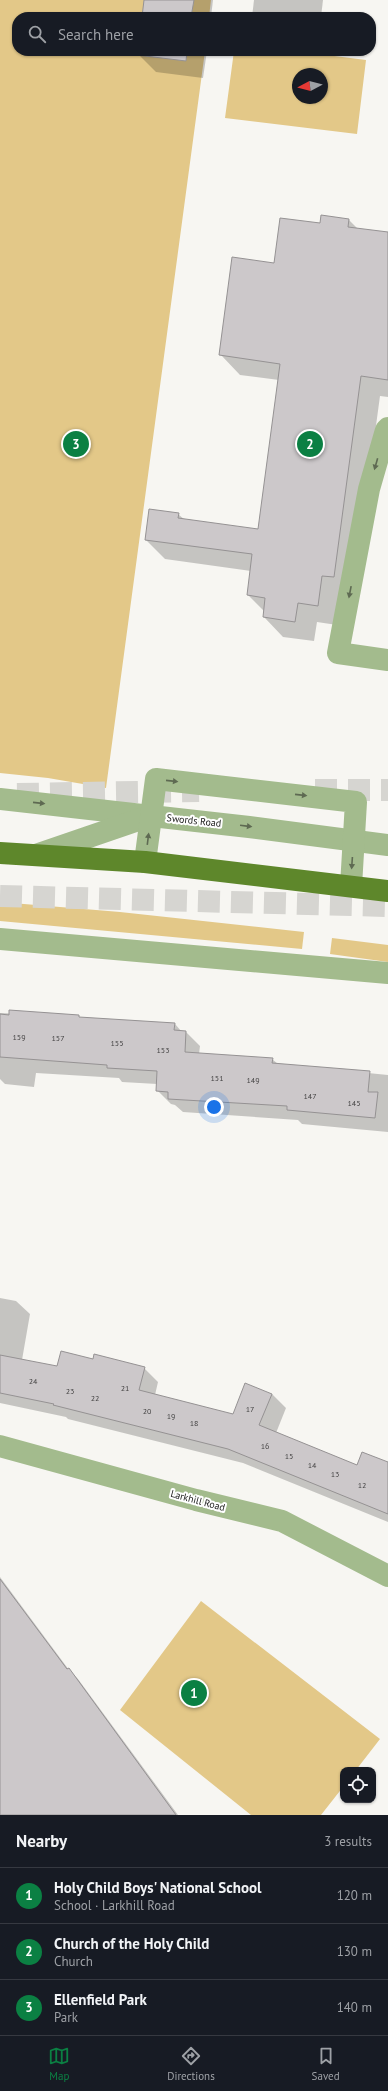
<!DOCTYPE html>
<meta charset="utf-8">
<style>
body{margin:0;font-family:"PT Sans",sans-serif;background:#20242c;color:#f1f3f6}
.controls{position:absolute;right:12px;bottom:12px;display:grid;overflow:hidden;border-radius:8px;box-shadow:0 1px 3px #0004}
.controls button{width:36px;height:36px;display:grid;place-items:center;padding:0;border:0;border-bottom:1px solid #363941;background:#171b24;color:#f1f3f6;font:20px sans-serif}
.compass{position:absolute;left:292px;top:68px;width:36px;height:36px;border-radius:50%;background:#171b24;box-shadow:0 1px 3px #0004;rotate:263deg}
.you{position:absolute;left:214px;top:1107px;width:14px;height:14px;margin:-10px;border:3px solid #fff;border-radius:50%;background:#1a73e8;box-shadow:0 0 0 6px #1a73e833}
.badge{display:grid;place-items:center;width:26px;height:26px;border-radius:50%;background:#0b8043;color:#fff;font-size:13px;font-weight:700}
.pin{position:absolute;translate:-50% -50%;border:2px solid #fff;box-shadow:0 1px 4px #0006}
.list{margin:0;padding:0;list-style:none}
h2{display:flex;justify-content:space-between;align-items:center;height:52px;margin:0;padding:0 16px;font-size:17px}
h2 small{font-size:13px;font-weight:400;color:#9ea1a6}
.list li{display:grid;grid-template-columns:26px 1fr auto;gap:12px;align-items:center;box-sizing:border-box;height:56px;padding:0 16px;border-top:1px solid #363941}
.list b{display:block;font-size:15px;white-space:nowrap}
.list p{margin:0;font-size:13px;white-space:nowrap;color:#9ea1a6}
.list em{font-size:13px;font-style:normal;color:#9ea1a6}
.icon{flex:none;width:22px;height:22px;fill:none;stroke:currentColor;stroke-width:2;stroke-linecap:round;stroke-linejoin:round}
.map{position:relative;flex:none;width:388px;height:1815px;overflow:hidden}
.search{position:absolute;background:#171b24;box-shadow:0 1px 3px #0004;left:12px;right:12px;top:12px;height:44px;display:flex;align-items:center;gap:10px;box-sizing:border-box;padding:0 14px;border-radius:16px;color:#9ea1a6;font-size:15px}
.sheet{height:220px;background:#171b24}
nav{display:flex;justify-content:space-around;align-items:center;box-sizing:border-box;height:56px;border-top:1px solid #363941;background:#171b24;font-size:11px;color:#9ea1a6}
nav a{display:grid;justify-items:center;gap:2px}
nav .on{color:#0b8043}
.map>svg:first-child{display:block}
.green{fill:#e3c888;fill-rule:evenodd}
.shadow{fill:#0003}
.building{fill:#ccc8ca;stroke:#959293}
.lines{fill:none;stroke-linecap:round;stroke-linejoin:round}
.highway-tunnel{stroke:#d6d5d1;stroke-width:22;stroke-dasharray:22 11;stroke-linecap:butt}
.minor{stroke:#a3bb8d;stroke-width:22}
.major{stroke:#5e872b;stroke-width:22}
.oneway{fill:#5e6a52}
.labels{text-anchor:middle;stroke-width:4;stroke-linejoin:round;paint-order:stroke}
.number-label{font-size:8px;fill:#454444}
.street-label{font-size:10px;fill:#181817;stroke:#fff}
</style>
<div class="map">
<svg width="388" height="1815" viewBox="0 0 388 1815">
<rect width="100%" height="100%" fill="#f7f6f2"/>
<g class="green">
<path d="M 0,0 L 211,0 L 209,17 L 17,17 L 17,51 L 205,51 L 106,788 L 48,778 L 0,773 Z"/>
<path d="M 234,51 L 295,51 L 366,60 L 357,134 L 225,118 ZM 298,74 L 322,74 L 322,98 L 298,98 Z"/>
<path d="M 0,902 L 120,912 L 304,932 L 302,949 L 0,921 Z"/>
<path d="M 332,938 L 388,945 L 388,962 L 330,954 Z"/>
<path d="M 201,1601 L 380,1739 L 356,1770 L 343,1770 L 343,1787 L 321,1815 L 251,1815 L 120,1710 Z"/>
</g>
<g class="shadow">
<path d="M 145,0 L 213,0 L 211,17 L 143,17 Z"/>
<path d="M 254,0 L 323,0 L 321,17 L 252,17 Z"/>
<path d="M 138,51 L 207,51 L 203,78 L 156,72 L 138,54 Z"/>
<path d="M 349,220 L 358,229 L 388,233 L 388,397 L 380,396 L 353,596 L 337,625 L 317,622 L 314,641 L 283,637 L 264,617 L 265,612 L 248,595 L 251,571 L 165,559 L 146,540 L 178,514 L 185,520 L 259,530 L 279,380 L 240,375 L 221,355 L 275,264 L 321,224 Z"/>
<path d="M 0,1013 L 78,1016 L 81,1019 L 175,1024 L 182,1032 L 186,1032 L 200,1046 L 199,1054 L 272,1059 L 278,1064 L 388,1075 L 388,1132 L 302,1124 L 298,1120 L 183,1112 L 175,1105 L 171,1104 L 157,1090 L 157,1084 L 122,1082 L 119,1078 L 36,1073 L 34,1087 L 5,1084 L 0,1079 Z"/>
<path d="M 0,1298 L 16,1301 L 30,1314 L 22,1360 L 58,1368 L 93,1360 L 144,1368 L 158,1382 L 155,1395 L 233,1415 L 272,1394 L 286,1408 L 276,1433 L 358,1466 L 388,1474 L 388,1522 L 243,1463 L 68,1419 L 66,1417 L 0,1403 Z"/>
<path d="M 0,1577 L 69,1670 L 78,1679 L 178,1815 L 0,1815 Z"/>
</g>
<g class="building">
<path d="M 144,0 L 194,0 L 191,17 L 142,17 Z"/>
<path d="M 137,51 L 187,51 L 186,61 L 137,55 Z"/>
<path d="M 321,215 L 349,219 L 348,227 L 388,232 L 388,380 L 361,376 L 334,577 L 322,576 L 318,606 L 298,603 L 295,622 L 263,617 L 265,598 L 247,595 L 252,554 L 145,540 L 149,509 L 179,513 L 178,518 L 258,529 L 280,364 L 219,355 L 232,257 L 274,263 L 280,218 L 320,223 Z"/>
<path d="M 9,1010 L 79,1015 L 79,1017 L 175,1023 L 174,1030 L 186,1031 L 185,1052 L 273,1058 L 272,1063 L 370,1071 L 368,1092 L 378,1092 L 375,1118 L 287,1110 L 287,1106 L 168,1099 L 168,1092 L 156,1091 L 157,1071 L 107,1068 L 107,1065 L 0,1057 L 0,1014 L 9,1015 Z"/>
<path d="M 61,1351 L 93,1359 L 94,1354 L 145,1367 L 139,1390 L 233,1414 L 245,1383 L 272,1394 L 259,1425 L 357,1465 L 362,1452 L 388,1462 L 388,1514 L 228,1449 L 53,1405 L 54,1404 L 0,1393 L 0,1355 L 57,1366 Z"/>
<path d="M 0,1579 L 67,1669 L 69,1668 L 176,1815 L 0,1815 Z"/>
</g>
<g class="lines">
<g class="highway-tunnel">
<path d="M 315,790 L 388,790"/>
<path d="M 17,794 L 199,791"/>
<path d="M 0,896 L 388,906"/>
</g>
<g class="minor">
<path d="M 388,428 L 386,430 L 369,489 L 338,653 L 388,660"/>
<path d="M 0,799 L 249,827 L 388,845"/>
<path d="M 36,855 L 144,818"/>
<path d="M 145,862 L 156,779 L 356,802 L 351,886"/>
<path d="M 0,939 L 388,973"/>
<path d="M 0,1446 L 196,1500 L 282,1521 L 388,1576"/>
</g>
<path class="major" d="M 0,853 L 145,862 L 388,891"/>
</g>
<defs><path id="oneway-solid" d="M-6-.8H1V-3.2L6.5 0L1 3.2V.8H-6Z"/></defs>
<g class="oneway">
<use href="#oneway-solid" transform="translate(376 464) rotate(106)"/>
<use href="#oneway-solid" transform="translate(350 592) rotate(101)"/>
<use href="#oneway-solid" transform="translate(172 781) rotate(6)"/>
<use href="#oneway-solid" transform="translate(301 795) rotate(6)"/>
<use href="#oneway-solid" transform="translate(39 803) rotate(6)"/>
<use href="#oneway-solid" transform="translate(246 826) rotate(7)"/>
<use href="#oneway-solid" transform="translate(148 839) rotate(-83)"/>
<use href="#oneway-solid" transform="translate(352 863) rotate(94)"/>
</g>
<g class="labels">
<g class="number-label">
<text x="19" y="1040">159</text>
<text x="58" y="1041">157</text>
<text x="117" y="1046">155</text>
<text x="163" y="1053">153</text>
<text x="217" y="1081">151</text>
<text x="253" y="1083">149</text>
<text x="310" y="1099">147</text>
<text x="354" y="1106">145</text>
<text x="33" y="1384">24</text>
<text x="125" y="1391">21</text>
<text x="70" y="1394">23</text>
<text x="95" y="1401">22</text>
<text x="250" y="1412">17</text>
<text x="147" y="1414">20</text>
<text x="171" y="1419">19</text>
<text x="194" y="1426">18</text>
<text x="265" y="1449">16</text>
<text x="289" y="1459">15</text>
<text x="312" y="1468">14</text>
<text x="335" y="1477">13</text>
<text x="362" y="1488">12</text>
</g>
<g class="street-label">
<text transform="translate(194 820) rotate(6)" y="4">Swords Road</text>
<text transform="translate(198 1500) rotate(15)" y="4">Larkhill Road</text>
</g>
</g>
</svg>
<div class="controls">
<button><svg class="icon" aria-label="locate" viewBox="0 0 24 24"><circle cx="12" cy="12" r="6"/><path d="M12 2v4M12 18v4M2 12h4M18 12h4"/></svg></button>
</div>
<svg class="compass" viewBox="-18 -18 36 36"><path d="M0-13l5 13h-10z" fill="#e53935"/><path d="M0 13l5-13h-10z" fill="#9ea1a6"/></svg>
<div class="you"></div>
<div class="pin badge" style="left:194px;top:1693px">1</div>
<div class="pin badge" style="left:310px;top:444px">2</div>
<div class="pin badge" style="left:76px;top:444px">3</div>
<div class="search"><svg class="icon" aria-label="search" viewBox="0 0 24 24"><circle cx="10" cy="10" r="6"/><path d="M15 15l6 6"/></svg>Search here</div>
</div>
<section class="sheet">
<h2>Nearby<small>3 results</small></h2>
<ul class="list">
<li><span class="badge">1</span><div><b>Holy Child Boys' National School</b><p>School · Larkhill Road</p></div><em>120 m</em></li>
<li><span class="badge">2</span><div><b>Church of the Holy Child</b><p>Church</p></div><em>130 m</em></li>
<li><span class="badge">3</span><div><b>Ellenfield Park</b><p>Park</p></div><em>140 m</em></li>
</ul>
</section>
<nav>
<a class="on"><svg class="icon" aria-label="map" viewBox="0 0 24 24"><path d="M3 6l6-2 6 2 6-2v14l-6 2-6-2-6 2zM9 4v14M15 6v14"/></svg>Map</a>
<a><svg class="icon" aria-label="directions" viewBox="0 0 24 24"><path d="M12 3l9 9-9 9-9-9zM9 14v-3h6M13 9l2 2-2 2"/></svg>Directions</a>
<a><svg class="icon" aria-label="saved" viewBox="0 0 24 24"><path d="M7 4h10v16l-5-4-5 4z"/></svg>Saved</a>
</nav>
